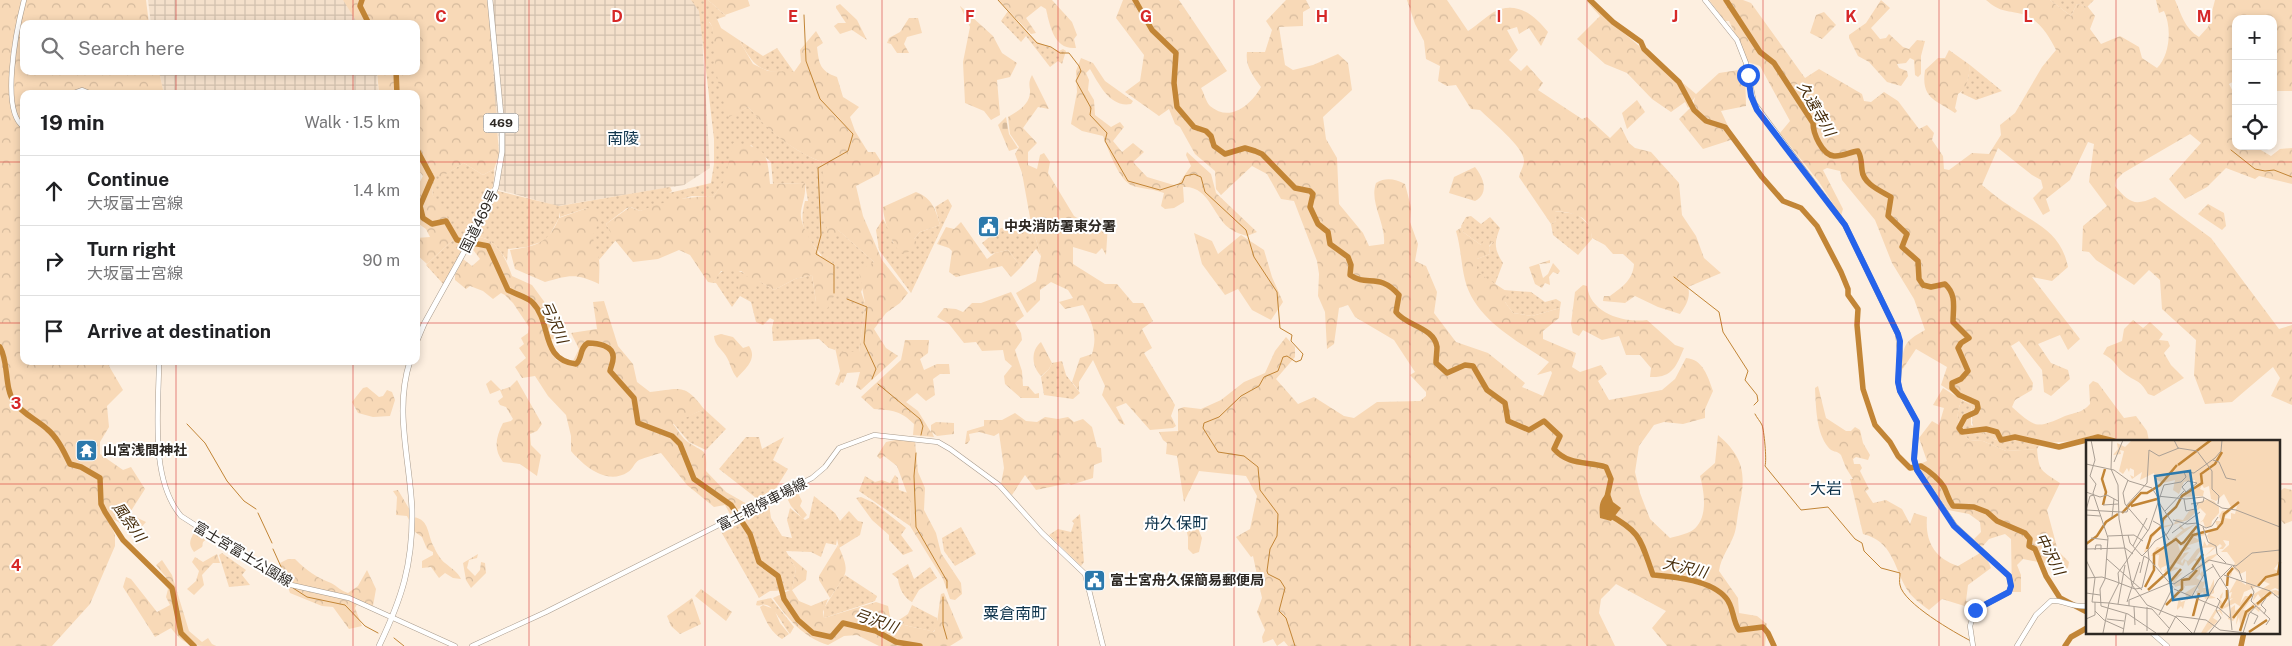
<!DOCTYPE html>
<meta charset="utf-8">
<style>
body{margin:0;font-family:"Public Sans","Noto Sans JP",sans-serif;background:#f6f6f6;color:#202124}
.controls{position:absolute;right:15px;top:15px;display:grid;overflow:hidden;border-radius:10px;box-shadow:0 2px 8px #0003}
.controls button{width:45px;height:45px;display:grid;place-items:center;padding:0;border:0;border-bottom:1px solid #e0e0e0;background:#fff;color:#202124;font:25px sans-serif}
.stop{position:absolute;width:15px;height:15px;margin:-11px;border:4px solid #2563eb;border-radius:50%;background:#fff}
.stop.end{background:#2563eb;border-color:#fff;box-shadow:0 1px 5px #0008}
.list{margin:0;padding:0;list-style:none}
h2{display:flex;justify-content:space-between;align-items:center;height:65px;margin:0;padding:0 20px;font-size:21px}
h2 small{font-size:16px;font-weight:400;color:#757577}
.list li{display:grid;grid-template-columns:32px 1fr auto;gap:15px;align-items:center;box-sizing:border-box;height:70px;padding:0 20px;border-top:1px solid #e0e0e0}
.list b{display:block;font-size:19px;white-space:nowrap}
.list p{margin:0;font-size:16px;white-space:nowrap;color:#757577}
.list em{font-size:16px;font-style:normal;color:#757577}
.icon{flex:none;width:28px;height:28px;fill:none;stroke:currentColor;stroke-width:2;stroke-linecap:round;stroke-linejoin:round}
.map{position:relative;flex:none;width:2292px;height:646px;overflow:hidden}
.search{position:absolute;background:#fff;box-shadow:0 2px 8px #0003;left:20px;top:20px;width:400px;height:55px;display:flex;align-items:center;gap:12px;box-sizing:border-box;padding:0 18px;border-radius:10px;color:#757577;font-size:19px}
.panel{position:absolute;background:#fff;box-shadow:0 2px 8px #0003;left:20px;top:90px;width:400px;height:275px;border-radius:10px}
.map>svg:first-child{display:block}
.industrial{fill:url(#industrial-grid)}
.grass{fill:url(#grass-dots)}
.forest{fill:url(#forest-crowns)}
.cemetery{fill:url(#cemetery-stones)}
.water{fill:#c28536}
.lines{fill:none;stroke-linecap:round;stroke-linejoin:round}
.stream{stroke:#c28536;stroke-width:1}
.river{stroke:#c28536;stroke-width:5.5}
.secondary-casing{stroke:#a79a8c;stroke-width:5.5}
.trunk-casing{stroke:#a79a8c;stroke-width:6}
.secondary{stroke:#fff;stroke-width:4.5}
.trunk{stroke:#fff;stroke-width:5}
.route{stroke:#2563eb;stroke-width:6}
.grid{fill:none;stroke:#d62828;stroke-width:1;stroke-opacity:0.55}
.labels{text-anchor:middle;stroke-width:4;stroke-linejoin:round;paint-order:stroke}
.shield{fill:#fff;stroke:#6c6865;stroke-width:1}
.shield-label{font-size:12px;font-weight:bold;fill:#2d2823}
.street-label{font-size:14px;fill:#2d2823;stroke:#fff}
.poi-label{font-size:14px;font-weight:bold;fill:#2d2823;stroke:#fff;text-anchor:start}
.water-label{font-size:15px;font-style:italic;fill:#462c0a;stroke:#fff}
.quarter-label{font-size:16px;fill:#0f344c;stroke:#fff}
.inset-river{fill:none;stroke:#c28536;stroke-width:2.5}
.inset-road{fill:none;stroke:#aa9f94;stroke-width:1}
.view{fill:#2c79ac;fill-opacity:0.15;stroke:#2c79ac;stroke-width:2.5}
.inset-edge{fill:none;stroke:#2d2823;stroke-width:2.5}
.grid-label{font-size:16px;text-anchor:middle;font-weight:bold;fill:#d62828;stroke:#fff;stroke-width:4;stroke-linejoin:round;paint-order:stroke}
</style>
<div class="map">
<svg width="2292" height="646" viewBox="0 0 2292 646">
<defs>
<pattern id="industrial-grid" width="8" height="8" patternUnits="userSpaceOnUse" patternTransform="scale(1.25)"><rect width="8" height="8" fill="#f4e0cb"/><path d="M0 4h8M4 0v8" fill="none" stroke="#d2c0ae"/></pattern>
<pattern id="grass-dots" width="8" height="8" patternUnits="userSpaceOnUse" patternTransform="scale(1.25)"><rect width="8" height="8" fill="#f8d9b7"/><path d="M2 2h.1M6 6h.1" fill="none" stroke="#d5ba9d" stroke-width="1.8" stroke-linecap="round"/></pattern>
<pattern id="forest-crowns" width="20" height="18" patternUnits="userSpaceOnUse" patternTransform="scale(1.25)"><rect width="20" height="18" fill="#f8d9b7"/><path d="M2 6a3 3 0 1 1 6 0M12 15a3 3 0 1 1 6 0" fill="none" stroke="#d5ba9d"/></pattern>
<pattern id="cemetery-stones" width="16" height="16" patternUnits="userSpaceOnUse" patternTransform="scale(1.25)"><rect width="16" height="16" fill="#f8d9b7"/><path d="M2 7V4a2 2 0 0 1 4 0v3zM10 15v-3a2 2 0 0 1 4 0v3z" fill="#d5ba9d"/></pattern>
</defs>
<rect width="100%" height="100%" fill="#fdefe0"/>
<g class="industrial">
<path d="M 148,0 L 344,0 L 359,24 L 151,24 Z"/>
<path d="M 483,0 L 697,0 L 700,2 L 710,168 L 684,185 L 557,206 L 496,189 L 499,139 Z"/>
<path d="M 159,71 L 377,71 L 378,94 L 164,94 Z"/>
</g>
<g class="grass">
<path d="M 691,0 L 708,0 L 726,16 L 709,22 L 712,26 L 729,116 L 748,107 C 770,131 792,151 822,162 L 837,229 L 874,262 L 861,292 L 865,303 L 859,353 L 836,352 L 835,348 L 835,350 L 829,348 L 819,339 L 773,341 L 772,328 L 774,320 L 770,318 L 763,325 L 756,322 L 751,302 L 740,296 L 732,307 L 716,283 L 713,283 C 715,280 717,275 720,273 C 732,261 762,283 774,290 L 795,279 L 812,275 L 816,302 L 832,256 L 822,256 C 806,236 798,228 805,201 L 808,201 L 805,183 L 773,184 L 771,162 L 751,145 L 713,197 L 692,196 L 640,211 L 631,207 L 627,208 L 606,224 L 616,240 L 599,260 L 591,240 L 593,231 L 587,208 L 560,217 L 559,212 L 559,218 L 547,240 L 526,247 L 508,249 L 507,261 C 500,250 491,237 477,237 L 498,191 L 559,206 L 670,187 L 672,191 L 669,193 L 711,183 L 714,164 L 714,139 L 699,11 Z"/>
<path d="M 2050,0 L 2094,0 L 2087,7 L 2077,4 L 2071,16 Z"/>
<path d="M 1008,11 L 1037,42 L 1059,51 L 1063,49 L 1066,51 L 1062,64 L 1058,61 L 1050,67 L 1026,36 L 1021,42 L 1001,21 Z"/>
<path d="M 739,40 L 763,56 L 777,48 L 794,72 C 761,74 755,68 739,40 Z"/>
<path d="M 1970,65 L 2002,91 L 1976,100 L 1961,93 L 1968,79 Z"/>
<path d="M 464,163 L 483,175 L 494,169 C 498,198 459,259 445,286 L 426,265 L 454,239 L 433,196 L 430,171 L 442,176 Z"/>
<path d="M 948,199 L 952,206 L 911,293 L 879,250 L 876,230 L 883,219 L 890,231 L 893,243 L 914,239 L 920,232 L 940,225 L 935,207 Z"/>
<path d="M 1554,211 L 1577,214 L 1591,227 L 1592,239 L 1578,255 L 1553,235 L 1551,224 L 1556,221 Z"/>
<path d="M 1471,216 L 1481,224 L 1490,217 L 1500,228 C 1494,243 1494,249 1503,263 L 1495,284 L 1476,274 L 1477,259 L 1490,254 L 1489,247 L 1493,242 L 1481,245 L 1463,232 L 1461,226 L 1466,217 Z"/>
<path d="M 1031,223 L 1041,256 L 1036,249 L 1021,267 L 1008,250 L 991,254 L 982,243 L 1001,228 L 1023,232 Z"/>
<path d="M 1504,290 L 1531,292 L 1545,302 L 1556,299 L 1561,302 L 1560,308 L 1532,316 L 1513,313 L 1505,302 Z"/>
<path d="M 1062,361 L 1066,375 L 1080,393 L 1073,399 L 1044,395 L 1041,377 L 1049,369 L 1052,363 Z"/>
<path d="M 1962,400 L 1971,405 L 1971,425 L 1996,440 L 2016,435 L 2040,444 L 2037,449 L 2006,451 L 1983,441 L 1969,440 C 1958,427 1954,416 1962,400 Z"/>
<path d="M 704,409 L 726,429 L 706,450 L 689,442 L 673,423 Z"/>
<path d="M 746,437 L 759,437 L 762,449 L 784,437 L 773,460 L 788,469 L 771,496 L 760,501 L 719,469 Z"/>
<path d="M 895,475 L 898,478 L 899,490 L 908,493 L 911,504 L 910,526 L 859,491 L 865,476 L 875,482 L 882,480 L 890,483 Z"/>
<path d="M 814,496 L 835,513 L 840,521 L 849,511 L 858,521 L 863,522 L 860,535 L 839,548 L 837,539 L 836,545 L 826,543 L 821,557 L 811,552 L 786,551 L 796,569 L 792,590 L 770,591 L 759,598 L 719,528 L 769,504 L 771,518 L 782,536 L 792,538 L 787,520 L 790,508 L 805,520 L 809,518 Z"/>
<path d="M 861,497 L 874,503 L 906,528 L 901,535 L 913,551 L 903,555 L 889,540 L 889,535 L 872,520 L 856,498 Z"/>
<path d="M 1080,514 L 1084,562 L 1081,566 L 1049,535 L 1058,529 L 1071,532 L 1074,523 L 1072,521 Z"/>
<path d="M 961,527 L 976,554 L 955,566 L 944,551 L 942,538 Z"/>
<path d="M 222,553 L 246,570 L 242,575 L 250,585 L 229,587 L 219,555 Z"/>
<path d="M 908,564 L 914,579 L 930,567 L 937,578 L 919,590 L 912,602 C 904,598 899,588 898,579 L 892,574 Z"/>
<path d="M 845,575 L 877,596 L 875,601 L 824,618 L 824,608 Z"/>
<path d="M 771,598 L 794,627 L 790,634 C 784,627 775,608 767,605 C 761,603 761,607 756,605 L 757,601 Z"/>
<path d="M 912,605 L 937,618 L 937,627 L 933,632 C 923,628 902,626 896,622 L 908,614 Z"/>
</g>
<g class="forest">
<path d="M 0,0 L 146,0 L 149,24 L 24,24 L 24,71 L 159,71 L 164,94 L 24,94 L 24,361 L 111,361 L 109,366 L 123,390 L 107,406 L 109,427 L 100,442 L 100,454 L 123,470 L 131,467 L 145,489 L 129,514 L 146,522 L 137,532 L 107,516 L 115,535 L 115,546 L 90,604 L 52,646 L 0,646 Z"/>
<path d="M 343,0 L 488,0 L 499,155 L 494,169 L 483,175 L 464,163 L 441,177 L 430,172 L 433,196 L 444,208 L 455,238 L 427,264 L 416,254 L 416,238 L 430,237 L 426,229 L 416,222 L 416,189 L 423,176 L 416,167 L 416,94 L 379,94 L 377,71 L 416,71 L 416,24 L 358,24 Z"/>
<path d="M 708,0 L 748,0 L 750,6 L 725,15 Z"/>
<path d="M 998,0 L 1052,0 L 1072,22 L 1077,35 L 1074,39 L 1076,48 C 1054,50 1050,26 1046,9 L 1041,6 L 1026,18 L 1036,33 L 1031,34 Z"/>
<path d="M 1123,0 L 1179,0 L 1227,71 L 1201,88 C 1204,93 1206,102 1210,106 C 1230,123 1251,105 1261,87 C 1253,76 1245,66 1247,52 L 1265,52 L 1272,30 L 1266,21 L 1286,0 L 1306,0 L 1310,8 L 1303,12 L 1303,26 L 1279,27 L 1285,65 L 1293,70 L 1313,65 L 1338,54 L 1348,63 L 1352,90 L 1323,117 L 1326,139 L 1337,158 L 1339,204 L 1363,233 L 1369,246 L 1384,244 C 1386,223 1369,203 1376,183 C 1386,177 1395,179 1405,184 L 1411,207 L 1410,222 L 1418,244 L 1415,261 L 1426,266 L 1437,292 L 1434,313 L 1456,342 L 1488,353 L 1525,383 L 1522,387 L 1543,396 L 1552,373 L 1551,371 L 1537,375 L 1549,362 C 1518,341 1475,320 1465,280 C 1461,264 1461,248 1456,231 L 1462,227 L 1463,232 L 1481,245 L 1486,238 L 1493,242 L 1489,246 L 1490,254 L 1477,259 L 1477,272 L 1506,291 L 1505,302 L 1513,313 L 1532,316 L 1560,308 L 1559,318 L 1543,331 L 1543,339 L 1576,353 L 1572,367 L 1580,372 L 1601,365 L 1607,374 L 1598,381 L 1609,400 L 1662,390 L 1675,379 L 1686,358 C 1703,359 1708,377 1713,391 L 1705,409 L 1705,418 L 1683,424 L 1664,422 L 1654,425 L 1639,446 L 1635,472 L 1640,493 L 1650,519 L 1670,538 C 1677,536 1687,534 1693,530 C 1709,518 1704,491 1700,476 L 1715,463 L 1718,435 C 1745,458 1746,476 1739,508 C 1737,517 1737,527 1734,535 C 1729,548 1721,557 1719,571 L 1738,598 L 1739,613 L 1757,616 L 1767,624 L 1765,646 L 1667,646 L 1652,628 L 1666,611 L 1616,584 L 1601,599 L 1599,613 L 1615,646 L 1288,646 L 1284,641 L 1277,646 L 1273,639 L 1263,643 L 1262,637 L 1265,630 L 1257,612 L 1262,598 L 1253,556 L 1251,557 L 1236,537 L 1250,529 L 1257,496 L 1246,476 L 1199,471 L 1184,502 L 1177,456 L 1166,454 L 1167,443 L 1163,440 L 1159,432 L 1178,431 L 1178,409 L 1184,407 L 1201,409 L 1221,400 L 1244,382 L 1265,373 L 1275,351 L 1286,337 L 1295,347 L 1295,357 L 1276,379 L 1298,404 L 1314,397 L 1344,416 L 1354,418 L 1377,402 L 1420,401 L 1426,396 L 1426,392 L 1410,375 L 1415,372 L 1394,340 L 1355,317 L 1348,305 L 1339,308 L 1334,344 L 1327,349 L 1325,312 L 1318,296 L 1319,274 L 1317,261 L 1294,201 L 1281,199 L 1267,174 L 1252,166 L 1221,195 L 1216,189 L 1215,171 L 1195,154 L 1180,127 L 1175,124 L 1169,109 L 1159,116 L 1125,92 L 1140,81 L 1144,55 L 1116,18 Z"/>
<path d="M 1407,0 L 1447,0 L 1468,31 C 1478,25 1490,12 1501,9 C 1521,3 1537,18 1548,32 L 1541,46 L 1529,28 L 1519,34 L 1517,27 L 1507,30 L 1518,50 L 1509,60 L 1521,71 L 1527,65 L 1543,83 L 1538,90 L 1582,119 L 1587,117 L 1610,138 L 1621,127 L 1629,143 L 1635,148 L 1651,152 L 1679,183 L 1682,215 L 1696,236 L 1704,258 L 1721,273 L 1688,287 C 1691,297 1686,306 1680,314 L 1658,307 L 1635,296 L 1625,303 L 1603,301 L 1604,296 L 1610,296 C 1622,287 1633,280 1634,264 L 1623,254 L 1613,254 L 1605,245 L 1592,238 C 1590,215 1575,213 1555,211 L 1556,221 L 1551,224 L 1519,177 C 1520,172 1524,166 1524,161 C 1525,148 1490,120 1480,110 L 1471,109 L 1456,85 L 1447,86 L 1438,81 L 1440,66 L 1426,59 L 1424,41 L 1415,24 Z"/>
<path d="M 1709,0 L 1743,0 L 1751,3 L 1805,78 L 1819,69 L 1862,94 L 1864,101 L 1871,102 L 1884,92 L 1898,101 L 1919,129 L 1927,125 L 1934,133 L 1932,140 L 1943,156 L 1944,169 L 1949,170 L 1972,153 L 1989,154 L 2001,135 L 2000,125 L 2015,113 L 2042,67 L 2056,50 C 2049,36 2039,19 2022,14 C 2005,10 2000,12 1986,0 L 2050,0 L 2071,16 L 2077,4 L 2088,7 L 2095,16 L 2090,29 L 2101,44 L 2120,36 L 2139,47 L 2142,58 L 2157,68 C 2170,55 2172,28 2164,11 L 2159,13 L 2156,0 L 2175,0 C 2181,14 2185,29 2199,37 L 2208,27 L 2215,0 L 2292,0 L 2292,91 L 2273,91 L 2273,19 L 2236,19 L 2236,80 L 2229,84 L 2236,97 L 2236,146 L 2254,146 L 2271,156 L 2280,149 L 2292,148 L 2292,184 L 2259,176 L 2255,179 L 2226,168 L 2207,187 L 2185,199 L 2169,179 L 2201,143 L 2190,134 L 2123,173 L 2116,180 L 2115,186 C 2129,202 2134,207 2155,197 L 2211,238 L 2279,329 L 2292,325 L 2292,405 L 2271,396 L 2280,378 L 2273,367 L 2232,402 L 2205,404 L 2194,375 L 2196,340 L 2162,309 L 2160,280 L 2149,270 L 2134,285 L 2096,260 L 2089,252 L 2082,251 L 2083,226 L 2107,206 L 2089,182 L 2094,144 L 2088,142 L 2070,180 L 2046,199 L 2050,211 L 2043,215 L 2033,198 L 2043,188 L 2041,180 L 2032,175 L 1998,148 L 1982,185 C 1991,192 2000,200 2010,206 C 2036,224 2061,232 2068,267 L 2052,281 L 2032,277 L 2080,339 L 2068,350 L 2060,335 L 2038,344 L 2051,363 L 2068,370 L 2070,379 L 2051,396 L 2044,392 L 2042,370 L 2019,341 L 2011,346 L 2033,383 L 2032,390 L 2015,400 L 2012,407 C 2036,428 2036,429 2065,416 C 2076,412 2082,413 2090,404 L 2089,385 L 2093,381 L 2098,383 L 2124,418 L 2136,416 L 2147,431 L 2149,441 L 2115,441 L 2094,435 L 2073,441 L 2036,444 L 2016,435 L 1997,440 L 1973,429 L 1971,405 L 1941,385 L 1947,367 L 1916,349 L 1902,370 C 1903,346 1903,342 1925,330 L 1914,299 L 1892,263 L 1875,220 L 1842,180 L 1840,171 L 1827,168 L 1823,170 L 1843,209 L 1841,216 L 1819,182 L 1780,133 L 1790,121 L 1760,66 L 1748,62 L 1729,21 L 1725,21 Z"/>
<path d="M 1881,0 L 1890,8 L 1871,28 L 1880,39 L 1886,38 L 1889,34 L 1903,47 L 1909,49 L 1917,40 L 1925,41 L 1921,56 L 1921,74 L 1918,77 L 1915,75 L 1914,60 L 1910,58 L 1906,63 L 1897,64 L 1899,68 L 1907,71 L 1908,76 L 1901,86 L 1887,82 L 1869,62 L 1858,56 L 1849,38 L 1849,35 L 1866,23 Z"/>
<path d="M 1587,2 L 1696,94 L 1719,73 L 1745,69 L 1746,106 L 1721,111 L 1734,139 L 1703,149 L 1679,119 L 1693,105 L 1695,97 L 1688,108 L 1685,102 L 1671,112 L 1652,99 L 1627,73 L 1605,64 L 1577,39 L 1600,16 Z"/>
<path d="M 840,4 L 857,20 L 867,40 L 852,30 L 840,34 L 834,26 L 838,23 L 846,23 L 836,8 L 836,6 Z"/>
<path d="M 960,6 L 993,36 L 1002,53 L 1017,63 L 1010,77 L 997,80 L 1000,115 L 991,120 L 984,111 L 965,103 L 963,62 L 970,27 Z"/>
<path d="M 1824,12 L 1836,25 L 1822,39 L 1810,33 L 1816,15 Z"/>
<path d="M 909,18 L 918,18 L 922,33 L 907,37 L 904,44 L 909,53 L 897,53 L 891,44 L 887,43 L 889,38 L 900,32 Z"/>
<path d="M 717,19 L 721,28 L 739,40 L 753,64 L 768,71 L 794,72 L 801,62 L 800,50 L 816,31 L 823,43 L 817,47 C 819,64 820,71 837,77 L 843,97 L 859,107 L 850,117 L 855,131 L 868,152 L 875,152 L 882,163 L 879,174 L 856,186 L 863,216 L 882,260 L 908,293 L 900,303 L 886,313 L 874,329 L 886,348 L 898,356 L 861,390 L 856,387 L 860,372 L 847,373 L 843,383 L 841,382 L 839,386 L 835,384 L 840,371 L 836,352 L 859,352 L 865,303 L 859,271 L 874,262 L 838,230 L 834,239 L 827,233 L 822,162 C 792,151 769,131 748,107 L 729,117 L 720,92 L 716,70 L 712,26 L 709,21 Z"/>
<path d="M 1949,50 L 1970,65 C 1969,75 1968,89 1958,94 L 1955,108 L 1957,111 L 1955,113 C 1934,99 1921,98 1925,70 L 1938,58 L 1945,58 Z"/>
<path d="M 1081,58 L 1093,63 L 1105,81 L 1133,101 L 1131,104 C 1110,108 1099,84 1090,69 L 1086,73 L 1089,80 L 1088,90 L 1094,100 L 1095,115 L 1111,127 L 1120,122 L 1124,127 L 1113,141 L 1122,152 L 1133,143 L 1144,152 L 1133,162 L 1147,177 L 1177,186 L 1191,166 L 1186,155 L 1187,152 L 1211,174 L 1216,193 L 1257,232 L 1247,236 C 1242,234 1236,233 1232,230 C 1213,219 1210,185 1183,187 L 1184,202 L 1174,208 L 1165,209 L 1161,206 L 1164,193 C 1154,189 1143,189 1133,186 C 1119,181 1108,149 1103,136 L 1082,131 L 1071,124 L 1077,92 L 1076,71 Z"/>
<path d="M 1032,75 L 1049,109 L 1038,107 L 1023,128 L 1037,143 L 1028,152 L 1028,165 L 1037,169 L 1040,155 L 1044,153 L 1050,162 L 1048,173 L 1074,216 L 1079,219 L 1080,225 L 1087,219 L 1108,224 L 1106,255 L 1102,248 L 1096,254 L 1073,247 L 1073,264 L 1105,284 L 1117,284 L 1133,303 L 1143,303 L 1153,321 L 1142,329 L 1152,348 L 1144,353 L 1175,405 L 1171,416 L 1176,426 L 1173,428 L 1150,430 L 1126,403 L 1116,407 L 1125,425 L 1120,423 L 1102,395 L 1105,386 L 1093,360 L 1079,382 L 1079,391 L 1072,382 L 1080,358 L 1092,354 C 1098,335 1092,322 1083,305 L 1065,309 L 1059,302 L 1073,298 L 1068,290 L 1051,282 L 1040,290 L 1040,300 L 1027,313 L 1016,293 L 1036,281 L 1041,256 L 1031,223 L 1022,173 L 1015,154 L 1019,147 L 1010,134 L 1008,117 C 1018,111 1031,104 1030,90 C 1029,83 1029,81 1032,75 Z"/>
<path d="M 1637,100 L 1645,112 L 1627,129 L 1622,113 Z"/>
<path d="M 733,143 C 767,147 767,152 770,184 L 805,183 C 806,194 803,201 801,211 C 799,226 813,243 820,256 L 832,256 L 835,294 L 826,311 L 816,302 L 812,275 L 795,279 L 774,290 L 759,281 L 741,293 L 736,283 L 748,276 L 741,271 L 721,271 L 713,283 L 708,282 L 690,255 L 679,250 L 658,259 L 633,262 L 614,239 L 606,224 L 630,207 L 640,211 C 665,201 687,196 713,197 L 725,180 Z"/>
<path d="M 1475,167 C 1483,177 1490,193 1475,201 L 1449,193 L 1454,177 Z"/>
<path d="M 916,192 C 932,198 936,210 940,225 L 920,232 L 914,239 L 917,243 L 916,248 L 904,254 C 893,251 883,218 883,207 Z"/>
<path d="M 2208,204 L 2224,213 L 2226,226 L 2222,230 L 2198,214 Z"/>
<path d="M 587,208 L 597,212 L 602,220 C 586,240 596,239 599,260 C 600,268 599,276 599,284 C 576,273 569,275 545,282 L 515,269 L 510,250 C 536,246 548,244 559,218 Z"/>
<path d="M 961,222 L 987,259 L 995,253 L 1008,250 L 1021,267 L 1011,277 L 1002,266 L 956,277 L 949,272 L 952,251 L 949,248 L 937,244 L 946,227 L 954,229 Z"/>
<path d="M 1194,233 L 1212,241 L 1218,254 L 1241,235 L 1264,250 L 1272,277 L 1283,302 L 1271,320 L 1252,310 L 1238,289 L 1225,295 L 1202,264 Z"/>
<path d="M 477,237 C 497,238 506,259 512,276 L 532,285 L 551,311 L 555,326 L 552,328 L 556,338 L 549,340 L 556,360 L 572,363 L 579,349 L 571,333 L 597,329 L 593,302 L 604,301 L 618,346 L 633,364 L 637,382 L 650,392 C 680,389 684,382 704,409 L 673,424 C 677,429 682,438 688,442 C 705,454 707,447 706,471 L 726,492 L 747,504 L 730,514 L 725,505 L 714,507 L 687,485 L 661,453 C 654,455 646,457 639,460 C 634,463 633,469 628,472 C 607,486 584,466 571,451 L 571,436 L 566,415 L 548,396 L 535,376 L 522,378 L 515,367 L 526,358 L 519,348 L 524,344 L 521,338 L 528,333 L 529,327 L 513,303 L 505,295 L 501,293 L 493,299 L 483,291 L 470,286 L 466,289 L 455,280 L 455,275 L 463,259 L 472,266 L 480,259 L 471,247 Z"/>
<path d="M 1550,260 L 1550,263 L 1539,264 L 1543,278 L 1548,274 L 1553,263 L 1560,271 L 1558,274 L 1553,272 L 1549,277 L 1550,285 L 1545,283 L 1542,288 L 1535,284 L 1529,267 Z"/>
<path d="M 1583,285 L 1587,286 C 1590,313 1623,323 1647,320 L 1675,345 L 1684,348 C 1676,367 1672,378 1650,377 L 1651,368 L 1640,355 L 1626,355 L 1619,336 L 1602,340 L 1583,330 L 1579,336 L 1573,333 L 1571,324 L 1575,292 Z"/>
<path d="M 1011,292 L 1024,316 L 1015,323 L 1021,333 L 1022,340 L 1015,350 L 1022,371 L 1023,386 L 1028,386 L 1035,394 L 1039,393 L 1039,398 L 1021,398 L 1005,384 L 1004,376 L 1012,366 L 1005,360 L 1003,350 L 982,351 L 976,342 L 964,343 L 949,324 L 937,317 L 944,308 L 956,309 L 963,312 L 972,303 L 981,303 Z"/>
<path d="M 2133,320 L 2143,328 L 2150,322 L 2163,334 L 2159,340 L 2168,341 L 2170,346 L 2164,353 L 2171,365 L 2184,378 L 2154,396 L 2148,394 C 2139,378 2136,383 2124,373 C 2114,365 2117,361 2103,354 L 2107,347 L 2122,341 L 2124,329 Z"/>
<path d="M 721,334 L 733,337 L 743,348 L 749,346 C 758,359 745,369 737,378 C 731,371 731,364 726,356 C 721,348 715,346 714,336 Z"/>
<path d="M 905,340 L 929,340 L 928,353 L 920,359 L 924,370 L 937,364 L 949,364 L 950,374 L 940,374 L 933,379 L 935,395 L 926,401 L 917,393 L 906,402 L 918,411 L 931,432 L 931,425 L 936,422 L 954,423 L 954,434 L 937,436 L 932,432 L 934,437 L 913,435 L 914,424 C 901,411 892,410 874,409 L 861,397 L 901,360 Z"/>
<path d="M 1041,342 L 1052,363 L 1049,369 L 1041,376 C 1032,367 1030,351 1041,342 Z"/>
<path d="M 491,380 L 501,390 L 510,387 L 517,380 L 542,424 L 537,431 L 530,434 L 531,445 L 541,455 L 537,476 L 520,464 L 503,462 C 493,449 496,437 503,423 L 511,421 L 513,419 L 506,407 L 500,405 L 498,401 L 503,397 L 500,390 L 490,394 L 486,384 Z"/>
<path d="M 1818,386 L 1826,418 L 1846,431 L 1851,431 L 1855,427 L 1860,430 L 1863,443 L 1870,455 L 1868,460 L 1856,457 L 1853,459 L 1854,464 L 1860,464 L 1862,468 L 1860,471 L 1869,489 L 1866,491 L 1864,489 L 1873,503 L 1886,500 L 1902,509 L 1910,524 L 1914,513 L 1927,517 C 1925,541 1934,558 1958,566 L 1980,553 L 1987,559 L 1991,568 L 1968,585 L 1966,601 L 1973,603 L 1971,608 L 1942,599 L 1929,610 C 1921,604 1911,597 1906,588 C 1894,566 1892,541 1863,534 L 1850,479 L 1853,479 L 1846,468 L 1841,455 C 1837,450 1832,453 1828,447 C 1816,432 1816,407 1815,388 Z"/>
<path d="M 367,387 L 379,397 L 383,396 L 387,390 L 392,392 L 395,400 L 390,416 L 373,417 L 358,413 L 352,402 L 363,388 Z"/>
<path d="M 1943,388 L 1962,400 C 1954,416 1958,427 1969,440 L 1983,441 L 2006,451 L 2037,449 C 2039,472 2041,470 2060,483 L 2047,510 L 2058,551 L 2069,562 L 2068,568 L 2023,559 L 2017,565 L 2021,575 L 2021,592 L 2012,592 L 2011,539 L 2005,534 L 1989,539 L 1983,546 L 1979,545 L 1974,539 L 1981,532 L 1980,522 L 1969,514 L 1948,510 L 1917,465 L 1927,461 L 1919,438 L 1932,421 L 1939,425 L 1944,408 L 1933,405 Z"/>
<path d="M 1015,413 L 1026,421 L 1037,422 L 1045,417 L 1058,419 L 1068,417 L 1074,422 L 1083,419 L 1092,427 L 1097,447 L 1101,448 L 1102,462 L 1094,465 L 1093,478 L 1071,485 L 1069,483 L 1036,490 L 1025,475 L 1012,495 L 1001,484 L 1004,468 L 999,433 L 994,436 L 979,432 L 969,434 L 970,440 L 967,444 L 965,444 L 967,431 L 984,426 L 984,420 L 1002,420 Z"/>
<path d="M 900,439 L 915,441 L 918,472 L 925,488 L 924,510 L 936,533 L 941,553 L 961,583 L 962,594 L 955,600 L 950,599 L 943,579 L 910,526 L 911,504 L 897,466 L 884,456 L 880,459 L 877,456 L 886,442 Z"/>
<path d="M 805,484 L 799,495 L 802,501 L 800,506 L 807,515 L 803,519 L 791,506 L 785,494 Z"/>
<path d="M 2284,488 L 2292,490 L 2292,521 L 2284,524 L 2278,516 L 2278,493 Z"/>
<path d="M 398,490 L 414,517 C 430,520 427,535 434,547 C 436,552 441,560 445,563 C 451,568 458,572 461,579 L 453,578 L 445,573 L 439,578 L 431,567 L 422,568 L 422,561 L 433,555 L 433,552 L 427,549 L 422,537 L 415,532 L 407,516 L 396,515 L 397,497 L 393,491 Z"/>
<path d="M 1187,516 L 1194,519 L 1202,538 L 1199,552 L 1193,554 L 1188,549 L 1188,537 L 1184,520 Z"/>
<path d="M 195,530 L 209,537 L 203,542 L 202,547 L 194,552 C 187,543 191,539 195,530 Z"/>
<path d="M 838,545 C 851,574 847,572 830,598 L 819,580 L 819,576 Z"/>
<path d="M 217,554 L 220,563 L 213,563 L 202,575 L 204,585 L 194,595 L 187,589 L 196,581 L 199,571 L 192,562 L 195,557 L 203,562 Z"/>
<path d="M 478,554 L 477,558 L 469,560 L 467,568 L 475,576 L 480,570 L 481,562 L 485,563 L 486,573 L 471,588 L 466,580 L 463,563 Z"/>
<path d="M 788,555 L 807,571 L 806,580 L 792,590 L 799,601 L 811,606 L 828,599 L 823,612 L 824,618 L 876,602 L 888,606 C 889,609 889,615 891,618 C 896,626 924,628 934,632 C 938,625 939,603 941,594 L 944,593 L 963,638 L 950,646 L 879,646 L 857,635 L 844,636 L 828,645 C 804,638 787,618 773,598 L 792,589 L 796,569 Z"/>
<path d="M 288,559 L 295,559 C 307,571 316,577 331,583 C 337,586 341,591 348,593 L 358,586 L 367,570 L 376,589 L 373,606 L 359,600 L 355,608 L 362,626 L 349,629 L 333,607 L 322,606 L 290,593 L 280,563 Z"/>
<path d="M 162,560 L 172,575 L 189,631 L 202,642 L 208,638 L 212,644 L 216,646 C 190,646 185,646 171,628 L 155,637 L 123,587 L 126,577 L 131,579 L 157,612 L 170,605 L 166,597 L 168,589 L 162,581 L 166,577 L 156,565 Z"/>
<path d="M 701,589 L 732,612 L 726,621 L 695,596 Z"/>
<path d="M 692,598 L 701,624 L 680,634 L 671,626 L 667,616 Z"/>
<path d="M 763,605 L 774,609 L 780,623 L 789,634 L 782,639 C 770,632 765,619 760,607 Z"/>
</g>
<path class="cemetery" d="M 1006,117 L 1009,134 L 1018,148 L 1009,151 L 998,125 Z"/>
<path class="water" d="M 1609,491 L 1613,502 L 1621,508 L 1611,521 L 1600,518 C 1599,505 1599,500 1609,491 Z"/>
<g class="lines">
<g class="stream">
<path d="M 998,0 L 1037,43 L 1051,47 L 1060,53 L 1069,53 L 1079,66 L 1081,71 L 1076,81 L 1091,108 L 1090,115 L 1107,133 L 1105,141 L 1128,181 L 1160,190 L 1182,183 L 1185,176 L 1194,174 L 1201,177 L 1205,192 L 1246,230 L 1254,257 L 1277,292 L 1280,328 L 1292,335 L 1291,341 L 1303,354 L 1301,360 L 1296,362 L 1287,356 L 1283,357 L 1278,371 L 1264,377 L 1259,386 L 1241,396 L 1219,417 L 1204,423 L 1203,428 L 1218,452 L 1244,456 L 1258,467 L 1260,490 L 1278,514 L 1277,536 L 1270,549 L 1267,571 L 1268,574 L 1280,580 L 1285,588 L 1279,611 L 1286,618 L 1295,646"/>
<path d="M 804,15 L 806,61 L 820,99 L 853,134 L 848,151 L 818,168 L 821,235 L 816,254 L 834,265 L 834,293"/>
<path d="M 2231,150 L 2255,169 L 2265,171 L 2274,170 L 2292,177"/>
<path d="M 1674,277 L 1719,312 L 1723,332 L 1748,371 L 1745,380 L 1757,395 L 1758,401 L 1754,405"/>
<path d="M 847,299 L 867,307 L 864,343 L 876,369 L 872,379"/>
<path d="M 878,384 L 920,419 L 923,426 L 921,435"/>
<path d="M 1755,414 C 1757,418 1760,421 1762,425 C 1764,430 1767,460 1765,466 L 1801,510 L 1828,507 L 1855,539 L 1862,543 L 1864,551 L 1881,568 L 1900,573 C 1900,577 1899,582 1900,585 C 1903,603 1955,633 1971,641"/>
<path d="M 187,424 L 205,443 L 227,481 L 244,501 L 256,509"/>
<path d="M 916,453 L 914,476 L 916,527 L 947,581 L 947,588"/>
<path d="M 258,513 L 272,543"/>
<path d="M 273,549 L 287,580"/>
<path d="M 293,588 L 307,597 L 345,605 L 365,626 L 378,633"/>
<path d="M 943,597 L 943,625 L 947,639"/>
<path d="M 394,638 L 404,646"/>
</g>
<g class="river">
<path d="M 362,0 L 360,6 L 369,24"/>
<path d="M 1135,0 L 1152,30 L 1176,53 L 1174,83 L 1177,107 L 1194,127 L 1206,131 L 1211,136 L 1214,146 L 1225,154 L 1245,148 L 1255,151 L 1262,154 L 1295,188 L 1310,191 L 1313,194 L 1310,207 L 1318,224 L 1328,232 L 1330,244 L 1348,257 L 1351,265 L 1350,275 C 1367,287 1379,272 1399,295 L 1396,312 C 1406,326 1434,327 1437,347 C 1437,352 1436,358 1436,363 L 1447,373 L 1465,365 L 1473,366 L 1487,390 L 1505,403 L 1508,421 L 1529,430 L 1544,421 L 1560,436 L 1554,449 C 1569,466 1587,461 1606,467 L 1611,479 L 1607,497"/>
<path d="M 1590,0 L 1613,22 L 1641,42 L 1644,49 L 1679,82 L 1694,110 L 1706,121 L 1725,127 L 1762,177 L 1783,201 L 1801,208 L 1817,226 L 1841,272 L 1848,289 L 1848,295 L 1858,309 L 1857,325 L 1863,389 L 1875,425 L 1890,442 L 1898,456 L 1910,468 L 1921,466 C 1929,471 1939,479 1944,487 C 1947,493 1948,499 1953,506 L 1974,507 L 1987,512 L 1997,521 L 2025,533 L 2030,539 L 2029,546 L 2035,549 L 2046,576 L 2060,598 L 2087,612"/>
<path d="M 1726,0 L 1760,52 L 1774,63 L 1813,123 C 1813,133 1822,155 1834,156 C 1842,157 1850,152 1858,151 C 1862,158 1861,163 1862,170 C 1863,184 1881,191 1891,197 L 1888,216 L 1907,234 L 1902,247 L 1918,261 L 1919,279 L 1923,285 L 1931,287 L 1945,284 C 1957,295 1953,308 1953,322 L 1969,338 L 1961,343 L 1958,348 L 1968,371 L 1961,379 L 1952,383 L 1952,388 L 1959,395 L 1977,403 L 1978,408 L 1976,412 L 1965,417 L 1959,428 L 1962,432 L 1986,429 L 1997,432 L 2001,440 L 2015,437 L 2059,447 L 2098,437 L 2114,441"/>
<path d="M 396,71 L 397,94"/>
<path d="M 416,148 L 432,178 L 420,206 L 423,218 L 432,224 L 446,221 L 457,240 L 488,246 L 508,290 C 515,294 527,297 532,302 C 553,323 539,359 576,364 C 583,358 579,348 588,343 C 596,343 615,345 613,359 C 613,363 611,366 610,371 L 634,398 L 638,423 L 672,436 L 680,444 L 694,479 L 731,505 L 750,534 L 759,562 L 778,576 L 784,599 L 798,620 L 813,633 L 831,637 L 843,623 L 876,631 L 896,642 L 920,646"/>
<path d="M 0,347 C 9,363 4,387 14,402 C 23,414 37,420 47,429 C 58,438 64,452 70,464 L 81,467 L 100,478 L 101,504 L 105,512 L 123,540 L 172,588 L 181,633 L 194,646"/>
<path d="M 1608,514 C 1642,533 1640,539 1653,575 C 1675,577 1711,580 1726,598 C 1734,607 1732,620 1739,630 L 1763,627 L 1768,633 L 1774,646"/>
<path d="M 2065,646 L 2071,637 L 2087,628"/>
<path d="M 2241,646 L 2244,632"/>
</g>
<defs>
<g id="secondary">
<path d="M 1705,0 L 1737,40 L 1746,63 L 1754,103 L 1845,225 L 1898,334 L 1900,353 L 1898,382 L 1900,391 L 1917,422 L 1914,459 L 1917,470 L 1955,526 L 2009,576 L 2011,586 L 2009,592 L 1975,610 L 1970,626 L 1973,646"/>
<path d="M 71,94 L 82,90 L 92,94"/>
<path d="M 24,127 C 0,112 16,31 24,0"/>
<path d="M 159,361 C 159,408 149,478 181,516 L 287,584 L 349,598 L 455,646"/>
<path d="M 2151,632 L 2167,646"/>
<path d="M 472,646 L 546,612 L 812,478 L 825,467 L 839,448 L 874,435 L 938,442 L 950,449 L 999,485 L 1042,533 L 1085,574 L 1103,646"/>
<path d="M 2017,646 L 2036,615 L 2051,601 C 2061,599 2072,608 2087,606"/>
</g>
<g id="trunk">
<path d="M 416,343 L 424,324 L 485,214 L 496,187 L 502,152 L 502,126 L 490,0"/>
<path d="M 379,646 C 402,598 413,564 412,510 C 410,459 394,411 410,361"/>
</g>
</defs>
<use href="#secondary" class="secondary-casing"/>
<use href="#trunk" class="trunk-casing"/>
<use href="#secondary" class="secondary"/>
<use href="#trunk" class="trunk"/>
</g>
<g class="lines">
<path class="route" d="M 1748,75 L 1751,96 L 1757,110 L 1845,225 L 1898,334 L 1900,341 L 1898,382 L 1900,391 L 1917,422 L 1914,459 L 1917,470 L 1954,526 L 2009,576 L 2011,586 L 2009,592 L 1975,610"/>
</g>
<path class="grid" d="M 176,0 L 176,24M 353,0 L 353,24M 529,0 L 529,646M 705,0 L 705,646M 882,0 L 882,646M 1058,0 L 1058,646M 1234,0 L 1234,646M 1410,0 L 1410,646M 1587,0 L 1587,646M 1763,0 L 1763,646M 1939,0 L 1939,646M 2116,0 L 2116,441M 176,71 L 176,94M 353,71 L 353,94M 0,162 L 24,162M 416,162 L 2292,162M 0,323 L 24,323M 416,323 L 2292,323M 176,361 L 176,646M 353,361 L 353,646M 0,484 L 2087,484M 2278,484 L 2292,484M 2116,632 L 2116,646"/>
<defs>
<symbol id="civic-square" viewBox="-11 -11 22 22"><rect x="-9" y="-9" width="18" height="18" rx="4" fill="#2c79ac" stroke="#fff"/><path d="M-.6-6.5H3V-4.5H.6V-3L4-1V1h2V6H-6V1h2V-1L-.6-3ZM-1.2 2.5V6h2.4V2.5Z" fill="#fff"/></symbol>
<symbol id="temple-square" viewBox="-11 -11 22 22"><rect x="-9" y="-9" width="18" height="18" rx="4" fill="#2c79ac" stroke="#fff"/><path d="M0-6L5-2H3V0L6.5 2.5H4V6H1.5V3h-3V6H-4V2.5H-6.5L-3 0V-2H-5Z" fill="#fff"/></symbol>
</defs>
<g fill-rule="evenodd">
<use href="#civic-square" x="976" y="214" width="25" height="25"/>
<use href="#temple-square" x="74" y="438" width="25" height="25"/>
<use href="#civic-square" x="1082" y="568" width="25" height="25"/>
</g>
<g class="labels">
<rect class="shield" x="483.5" y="113.5" width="35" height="19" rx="4"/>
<g class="shield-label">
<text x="501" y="127">469</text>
</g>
<g class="street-label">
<text transform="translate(479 221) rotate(-64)" y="5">国道469号</text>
<text transform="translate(762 504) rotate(-27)" y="5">富士根停車場線</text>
<text transform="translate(243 554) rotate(31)" y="5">富士宮富士公園線</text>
</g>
<g class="poi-label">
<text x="1004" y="231">中央消防署東分署</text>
<text x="103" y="455">山宮浅間神社</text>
<text x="1110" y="585">富士宮舟久保簡易郵便局</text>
</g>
<g class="water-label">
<text transform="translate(1816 109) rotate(60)" y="5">久遠寺川</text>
<text transform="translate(554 322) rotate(66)" y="5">弓沢川</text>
<text transform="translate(129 522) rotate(54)" y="5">風祭川</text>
<text transform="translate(2050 554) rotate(63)" y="5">中沢川</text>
<text transform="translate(1685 568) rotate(13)" y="5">大沢川</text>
<text transform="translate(876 621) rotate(19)" y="5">弓沢川</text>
</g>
<g class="quarter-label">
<text x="623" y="144">南陵</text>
<text x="1826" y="494">大岩</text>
<text x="1176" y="529">舟久保町</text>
<text x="1015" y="619">粟倉南町</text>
</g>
</g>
<g transform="translate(2086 440)">
<rect width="194" height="194" fill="#fdefe0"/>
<path d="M 46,0 L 194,0 L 194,121 L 188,129 L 194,132 L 194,150 L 189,148 L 183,151 L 190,150 L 194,152 L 194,155 L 188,156 L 188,152 L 183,157 L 181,154 L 177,156 L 176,163 L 171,167 L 175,167 L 173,172 L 165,165 L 176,160 L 172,154 L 167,161 L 168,154 L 184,144 L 175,140 L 172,146 L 158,152 L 154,164 L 159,156 L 163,156 L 160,162 L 165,159 L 157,170 L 166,170 L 157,181 L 155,190 L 153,177 L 150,185 L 151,175 L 147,181 L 142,179 L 145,168 L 149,165 L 149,171 L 155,167 L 149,163 L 135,170 L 137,176 L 133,171 L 130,173 L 127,178 L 132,181 L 120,193 L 115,193 L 129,170 L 133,170 L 134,156 L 137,152 L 136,158 L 141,155 L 134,159 L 138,166 L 147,158 L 144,159 L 146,152 L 143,153 L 151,139 L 160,145 L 160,131 L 154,134 L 147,128 L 145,136 L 142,134 L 149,123 L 141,112 L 135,112 L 143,105 L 143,101 L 137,100 L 140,105 L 137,109 L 133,109 L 136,106 L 134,104 L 118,117 L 128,107 L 116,108 L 109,119 L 116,117 L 112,126 L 109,120 L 102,126 L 100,120 L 97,126 L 90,123 L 88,127 L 93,128 L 80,134 L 78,131 L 85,123 L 75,128 L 76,132 L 72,125 L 73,115 L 65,116 L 71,107 L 77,108 L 79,104 L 88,102 L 86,99 L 97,90 L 93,88 L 94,84 L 98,89 L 111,83 L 91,98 L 96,103 L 92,104 L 94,111 L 98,106 L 95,105 L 104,101 L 97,102 L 106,90 L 109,90 L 109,93 L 118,92 L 120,95 L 108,97 L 115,101 L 103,105 L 101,107 L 105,108 L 97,112 L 95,118 L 98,113 L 103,112 L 95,121 L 96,124 L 98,119 L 102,121 L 111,109 L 117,106 L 118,101 L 121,106 L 124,102 L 121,96 L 125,89 L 132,88 L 129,81 L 135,81 L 133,76 L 136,71 L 145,70 L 138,78 L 145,79 L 145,73 L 149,74 L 151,66 L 145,67 L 138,54 L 130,61 L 125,59 L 123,46 L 118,48 L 116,45 L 114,49 L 118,51 L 117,56 L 95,57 L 96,54 L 110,47 L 109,40 L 98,42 L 93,54 L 87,50 L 89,40 L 77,43 L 69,39 L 68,33 L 54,40 L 56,32 L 46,39 L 44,35 L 48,37 L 48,30 L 44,28 L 43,32 L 41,28 L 37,34 L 33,31 L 38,11 L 34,10 L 35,14 L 27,15 L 32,9 L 31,3 L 39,7 ZM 121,59 L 128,61 L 133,67 L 133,73 L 126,81 L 125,87 L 119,87 L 117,81 L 113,83 L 113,87 L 110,90 L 112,84 L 117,80 L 120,74 L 114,68 L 102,80 L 74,89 L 63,102 L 63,109 L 61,112 L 58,112 L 65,94 L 71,92 L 75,85 L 77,77 L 81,80 L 77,81 L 77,86 L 88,84 L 90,79 L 97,80 L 103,71 L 111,69 L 112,63 ZM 133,113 L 114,129 L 114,134 L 116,131 L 118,133 L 116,138 L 114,134 L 110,138 L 117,142 L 121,138 L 117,148 L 121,148 L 120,151 L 124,148 L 128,139 L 128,153 L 124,155 L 130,158 L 119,159 L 117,152 L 114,154 L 109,175 L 105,178 L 112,158 L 110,151 L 113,150 L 111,147 L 104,158 L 99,161 L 97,169 L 95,166 L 91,170 L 91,167 L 93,158 L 95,162 L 101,160 L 99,153 L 111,145 L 99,146 L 97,143 L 99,147 L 96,151 L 96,145 L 89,147 L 86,140 L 89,136 L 97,132 L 89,141 L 101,137 L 121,117 Z" fill="#f8d9b7"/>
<path class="inset-river" d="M 92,25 L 125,0M 17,65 L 20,52 L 16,39 L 19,29M 45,66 L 71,59M 36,73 L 55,53 L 61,53 L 74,45 L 91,25M 119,92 L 131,89 L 136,83 L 138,74 L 153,62M 0,104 L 11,96 L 20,82 L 32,74M 77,108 L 90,99 L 95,104 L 98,102 L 111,86M 61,109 L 65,96 L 76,86 L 77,79 L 90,67 L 96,56 L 116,43 L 115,34 L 129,24 L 136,12M 106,130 L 117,114M 84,142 L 95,129M 141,146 L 142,134 L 147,128M 172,146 L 180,137 L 192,134 L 194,122M 59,147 L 68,130 L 68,114 L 77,108M 62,150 L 83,131 L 107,95 L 118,92M 171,164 L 185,152M 80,165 L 96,149 L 96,140 L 103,139 L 111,130M 135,168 L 141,158 L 141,150M 107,176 L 113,153M 147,178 L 166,154M 154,191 L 160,172 L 168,166M 163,192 L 181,180"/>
<path class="inset-road" d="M 5,0 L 9,20 L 4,36 L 10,44 L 7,53 L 22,98 L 19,139 L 14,149 L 15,166 L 42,174 L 70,193M 26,0 L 25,29 L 32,45 L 33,79 L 46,145 L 61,165 L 90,177 L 106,193M 88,0 L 92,8 L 111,11 L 126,31 L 126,49 L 133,56 L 132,64M 127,20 L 133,22 L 140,38 L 150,40M 28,22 L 37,0M 0,24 L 28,30 L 43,41 L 66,48 L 71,56 L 100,59 L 117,57 L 136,68 L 150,70 L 194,87M 42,40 L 37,53 L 39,64 L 62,91M 102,41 L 111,43 L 100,52 L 96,47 ZM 0,52 L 14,57 L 21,55 L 32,61M 98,59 L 100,71 L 109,69 L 112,63M 72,61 L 87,84 L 81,94 L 69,101 L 62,110 L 63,119 L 87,147 L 73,175M 105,64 L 117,62 L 118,58M 17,65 L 32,64M 40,66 L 61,43 L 63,10 L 73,16 L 93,8M 0,70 L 35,72 L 41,72 L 42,69M 0,70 L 4,56 L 8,55M 0,71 L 0,75 L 14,76M 79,71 L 98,51M 26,77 L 28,59M 87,80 L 101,84 L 111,83 L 120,88 L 126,86 L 132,77M 67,81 L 74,85 L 83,100M 117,87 L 122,102 L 130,106 L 131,114 L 140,123M 86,93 L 114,72M 42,95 L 44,103 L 56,116 L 62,110M 22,96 L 48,95 L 57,101M 5,98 L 22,100M 47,106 L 61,78M 0,109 L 39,108 L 47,114M 9,110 L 10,105 L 15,105 L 15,110M 21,119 L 56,150M 0,120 L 9,138 L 6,162 L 23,163 L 33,143 L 32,133 L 63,89 L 78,45 L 95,42 L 100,37 L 98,32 L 108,33 L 129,18 L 135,11 L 136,0M 126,124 L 142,150 L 146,190M 147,126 L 153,131 L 156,140M 54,133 L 58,116M 138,135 L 184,151 L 194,159M 0,138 L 16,137 L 28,141M 28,141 L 49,149 L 56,148 L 63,119 L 58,116M 165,146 L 168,152 L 165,161 L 184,179 L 180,185M 0,147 L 0,153 L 14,155M 88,149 L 133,168 L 144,178M 105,158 L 120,131 L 128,126M 41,162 L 54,122M 32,164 L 39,125M 43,166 L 43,160 L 84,143 L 88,144 L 123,120 L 150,126 L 166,113 L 194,110M 48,167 L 49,185M 61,167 L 61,191M 9,171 L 18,180 L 38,189M 164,172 L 172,176 L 168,184M 178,174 L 180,170 L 175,165 L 180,158M 0,179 L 9,175 L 9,162M 21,179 L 38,181M 17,193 L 23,163 L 66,169 L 83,188M 37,193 L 40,174M 81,193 L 90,176 L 120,180 L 134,190 L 160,193M 108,193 L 119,163 L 132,140 L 146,126M 123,193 L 135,178 L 130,170 L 134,161 L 131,158M 157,193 L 163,174 L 170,166"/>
<path class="view" d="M 104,31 L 122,155 L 87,160 L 69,36 Z"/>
<rect width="194" height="194" class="inset-edge"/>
</g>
<g class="grid-label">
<text x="441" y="22">C</text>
<text x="617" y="22">D</text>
<text x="793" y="22">E</text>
<text x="970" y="22">F</text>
<text x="1146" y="22">G</text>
<text x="1322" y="22">H</text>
<text x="1499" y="22">I</text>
<text x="1675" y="22">J</text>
<text x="1851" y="22">K</text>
<text x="2028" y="22">L</text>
<text x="2204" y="22">M</text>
<text x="16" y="409">3</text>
<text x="16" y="571">4</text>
</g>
</svg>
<div class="controls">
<button>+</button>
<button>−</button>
<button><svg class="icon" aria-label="locate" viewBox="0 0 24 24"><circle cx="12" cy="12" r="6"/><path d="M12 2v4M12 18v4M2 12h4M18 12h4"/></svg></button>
</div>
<div class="stop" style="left:1748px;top:75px"></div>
<div class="stop end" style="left:1975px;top:610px"></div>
<div class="search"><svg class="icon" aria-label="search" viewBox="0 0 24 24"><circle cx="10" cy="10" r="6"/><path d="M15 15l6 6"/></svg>Search here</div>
<section class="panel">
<h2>19 min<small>Walk · 1.5 km</small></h2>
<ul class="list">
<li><svg class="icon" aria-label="ahead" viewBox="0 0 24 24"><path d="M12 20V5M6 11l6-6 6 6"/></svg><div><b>Continue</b><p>大坂富士宮線</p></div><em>1.4 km</em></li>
<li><svg class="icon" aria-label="right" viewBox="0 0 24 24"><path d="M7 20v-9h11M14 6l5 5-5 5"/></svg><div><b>Turn right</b><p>大坂富士宮線</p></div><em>90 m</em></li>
<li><svg class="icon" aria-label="arrive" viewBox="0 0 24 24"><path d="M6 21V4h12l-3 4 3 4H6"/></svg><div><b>Arrive at destination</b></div></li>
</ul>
</section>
</div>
